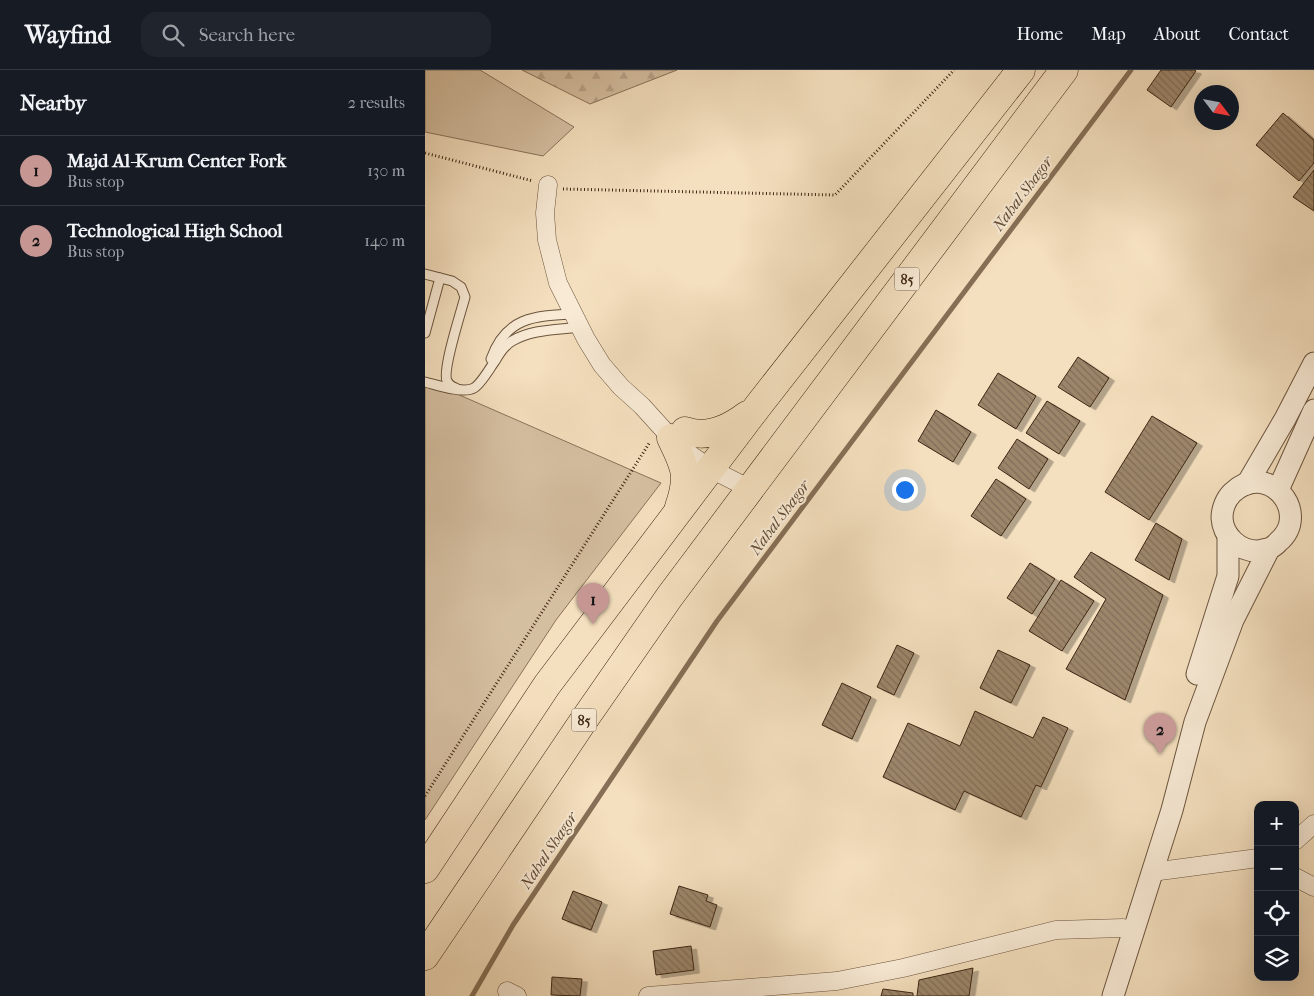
<!DOCTYPE html>
<meta charset="utf-8">
<style>
body{margin:0;font-family:"IM FELL French Canon",serif;background:#20242c;color:#f1f3f6}
.controls{position:absolute;right:15px;bottom:15px;display:grid;overflow:hidden;border-radius:10px;box-shadow:0 5px 20px #0002}
.controls button{width:45px;height:45px;display:grid;place-items:center;padding:0;border:0;border-bottom:1px solid #363941;background:#171b24;color:#f1f3f6;font:25px sans-serif}
.compass{position:absolute;left:769px;top:15px;width:45px;height:45px;border-radius:50%;background:#171b24;box-shadow:0 5px 20px #0002;rotate:122deg}
.you{position:absolute;left:479px;top:419px;width:18px;height:18px;margin:-12px;border:4px solid #fff;border-radius:50%;background:#1a73e8;box-shadow:0 0 0 8px #1a73e833}
.badge{display:grid;place-items:center;width:32px;height:32px;border-radius:50%;background:#c59692;color:#111;font-size:16px;font-weight:700}
.pin{position:absolute;translate:-50% -41px;filter:drop-shadow(0 1px 2px #0008)}
.pin::after{content:'';position:absolute;top:26px;width:18px;height:15px;background:inherit;clip-path:polygon(0 0,100% 0,50% 100%)}
.list{margin:0;padding:0;list-style:none}
h2{display:flex;justify-content:space-between;align-items:center;height:65px;margin:0;padding:0 20px;font-size:21px}
h2 small{font-size:16px;font-weight:400;color:#9ea1a6}
.list li{display:grid;grid-template-columns:32px 1fr auto;gap:15px;align-items:center;box-sizing:border-box;height:70px;padding:0 20px;border-top:1px solid #363941}
.list b{display:block;font-size:19px;white-space:nowrap}
.list p{margin:0;font-size:16px;white-space:nowrap;color:#9ea1a6}
.list em{font-size:16px;font-style:normal;color:#9ea1a6}
.icon{flex:none;width:28px;height:28px;fill:none;stroke:currentColor;stroke-width:2;stroke-linecap:round;stroke-linejoin:round}
.map{position:relative;flex:none;width:889px;height:926px;overflow:hidden}
header{display:flex;align-items:center;gap:30px;box-sizing:border-box;height:70px;padding:0 25px;background:#171b24;border-bottom:1px solid #363941}
header strong{font-size:24px}
nav{display:flex;gap:28px;margin-inline-start:auto;font-size:18px}
.search{width:350px;height:45px;background:#20242c;display:flex;align-items:center;gap:12px;box-sizing:border-box;padding:0 18px;border-radius:15px;color:#9ea1a6;font-size:19px}
main{display:flex}
aside{flex:1;background:#171b24}
.map>svg:first-child{display:block}
.green{fill:#d5bfa1;stroke:#89725a}
.forest{fill:url(#forest-firs);stroke:#89725a}
.lines{fill:none;stroke-linecap:round;stroke-linejoin:round}
.stream{stroke:#866f56;stroke-width:5}
.building{fill:url(#building-back-hatch);stroke:#3d2512;filter:url(#shadow)}
.service-casing{stroke:#6b543d;stroke-width:11}
.minor-casing{stroke:#6b543d;stroke-width:19}
.tertiary-casing{stroke:#6b543d;stroke-width:23}
.trunk-casing{stroke:#3d2512;stroke-width:29}
.path{stroke:#3d2512;stroke-width:3;stroke-dasharray:1 2.5;stroke-linecap:butt}
.service{stroke:#f8ead5;stroke-width:9}
.minor{stroke:#f8ead5;stroke-width:18}
.tertiary{stroke:#f8ead5;stroke-width:21}
.trunk{stroke:#f4dfbe;stroke-width:28}
.labels{text-anchor:middle;stroke-width:4;stroke-linejoin:round;paint-order:stroke}
.shield{fill:#f8ead5;stroke:#75604c;stroke-width:1}
.shield-label{font-size:14px;font-weight:bold;fill:#3d2512}
.water-label{font-size:16px;font-style:italic;fill:#614a34;stroke:#f8ead5}
</style>
<header>
<strong>Wayfind</strong>
<div class="search"><svg class="icon" aria-label="search" viewBox="0 0 24 24"><circle cx="10" cy="10" r="6"/><path d="M15 15l6 6"/></svg>Search here</div>
<nav><a>Home</a><a>Map</a><a>About</a><a>Contact</a></nav>
</header>
<main>
<aside>
<h2>Nearby<small>2 results</small></h2>
<ul class="list">
<li><span class="badge">1</span><div><b>Majd Al-Krum Center Fork</b><p>Bus stop</p></div><em>130 m</em></li>
<li><span class="badge">2</span><div><b>Technological High School</b><p>Bus stop</p></div><em>140 m</em></li>
</ul>
</aside>
<div class="map">
<svg width="889" height="926" viewBox="0 0 889 926">
<defs>
<pattern id="forest-firs" width="22" height="20" patternUnits="userSpaceOnUse" patternTransform="scale(1.25)"><rect width="22" height="20" fill="#d5bfa1"/><path d="M5 1l3.5 6h-7zM16 11l3.5 6h-7z" fill="#b8a48a"/></pattern>
<pattern id="building-back-hatch" width="6" height="6" patternUnits="userSpaceOnUse" patternTransform="scale(1.25)"><rect width="6" height="6" fill="#9c866b"/><path d="M-1 5l2 2M0 0l6 6M5-1l2 2" fill="none" stroke="#806d57"/></pattern>
<filter id="shadow"><feDropShadow dx="5.5" dy="3" stdDeviation="0" flood-color="#0004"/></filter>
</defs>
<rect width="100%" height="100%" fill="#f4dfbe"/>
<filter id="stains"><feTurbulence type="fractalNoise" baseFrequency=".004" numOctaves="4"/><feColorMatrix values="0 0 0 0 .2 0 0 0 0 .09 0 0 0 0 .02 0 0 0 .5 -.17"/></filter>
<radialGradient id="worn" r=".72"><stop offset=".6" stop-color="#630" stop-opacity="0"/><stop offset="1" stop-color="#630" stop-opacity=".3"/></radialGradient>
<g class="green">
<path d="M 0,0 L 55,0 L 149,57 L 118,86 L 0,62 Z"/>
<path d="M 0,310 L 236,413 L 131,550 L 0,750 Z"/>
</g>
<path class="forest" d="M 97,0 L 252,0 L 165,34 Z"/>
<g class="lines">
<path class="stream" d="M 47,926 L 88,855 L 292,551 L 706,0"/>
</g>
<g class="building">
<path d="M 736,0 L 769,0 L 771,1 L 746,37 L 722,20 Z"/>
<path d="M 858,43 L 889,70 L 889,93 L 874,111 L 831,75 Z"/>
<path d="M 889,100 L 889,141 L 868,127 Z"/>
<path d="M 653,287 L 684,308 L 665,337 L 633,317 Z"/>
<path d="M 573,303 L 611,326 L 591,359 L 553,335 Z"/>
<path d="M 622,331 L 655,351 L 634,384 L 601,363 Z"/>
<path d="M 511,340 L 546,362 L 528,392 L 493,371 Z"/>
<path d="M 727,346 L 772,373 L 724,450 L 680,422 Z"/>
<path d="M 592,369 L 623,389 L 604,419 L 573,398 Z"/>
<path d="M 571,409 L 601,429 L 576,466 L 546,446 Z"/>
<path d="M 731,453 L 757,469 L 744,510 L 710,490 Z"/>
<path d="M 666,482 L 738,525 L 700,630 L 641,599 L 681,529 L 649,507 Z"/>
<path d="M 605,493 L 630,509 L 607,544 L 582,528 Z"/>
<path d="M 636,510 L 669,531 L 637,581 L 604,561 Z"/>
<path d="M 472,575 L 489,583 L 469,625 L 452,617 Z"/>
<path d="M 573,580 L 605,595 L 586,633 L 555,618 Z"/>
<path d="M 417,613 L 446,627 L 427,669 L 397,655 Z"/>
<path d="M 550,641 L 608,668 L 618,647 L 643,658 L 616,717 L 611,715 L 596,747 L 539,721 L 530,740 L 458,707 L 483,653 L 535,676 Z"/>
<path d="M 254,816 L 283,825 L 281,831 L 292,835 L 285,857 L 245,844 Z"/>
<path d="M 148,821 L 177,832 L 166,860 L 137,849 Z"/>
<path d="M 266,876 L 269,900 L 231,905 L 228,881 Z"/>
<path d="M 548,898 L 544,926 L 492,926 L 494,910 Z"/>
<path d="M 127,907 L 157,909 L 155,926 L 126,925 Z"/>
<path d="M 458,919 L 488,923 L 488,926 L 456,926 Z"/>
</g>
<g class="lines">
<defs>
<g id="service">
<path d="M 0,204 L 27,211 L 36,217 L 40,227 C 36,242 17,300 22,311 C 24,315 27,317 31,318"/>
<path d="M 0,263 L 15,208"/>
<path d="M 66,289 C 81,247 109,246 148,244"/>
<path d="M 0,312 C 12,315 38,324 49,318 C 56,314 65,298 70,291 C 74,284 80,275 87,271 C 107,259 132,260 155,257"/>
</g>
<g id="minor">
<path d="M 123,115 L 120,143 L 122,170 L 133,213 L 161,269 L 177,295 L 196,317 L 217,336 L 246,368 L 266,385 L 286,399 L 325,419"/>
<path d="M 870,771 L 889,754"/>
<path d="M 727,802 L 833,788"/>
<path d="M 870,807 L 889,817"/>
<path d="M 82,921 L 92,926"/>
<path d="M 223,926 L 412,911 L 478,898 L 631,860 L 698,858"/>
</g>
<g id="tertiary">
<path d="M 822,414 L 860,349 L 889,293"/>
<path d="M 853,420 L 889,340"/>
<path d="M 772,604 L 803,506 L 803,466"/>
<path d="M 688,926 L 747,740 L 770,652 L 808,550 L 844,479 C 847,477 851,475 853,472 C 888,443 842,389 807,423 C 801,429 797,439 797,448 C 798,466 814,481 832,481 C 836,481 840,479 844,479"/>
</g>
<g id="trunk">
<path d="M 260,361 C 283,369 305,358 322,345"/>
<path d="M 246,368 C 260,397 265,405 254,437"/>
<path d="M 0,799 L 122,615 L 333,336 L 596,0"/>
<path d="M 0,886 L 161,647 L 245,526 L 639,0"/>
</g>
</defs>
<use href="#service" class="service-casing"/>
<use href="#minor" class="minor-casing"/>
<use href="#tertiary" class="tertiary-casing"/>
<use href="#trunk" class="trunk-casing"/>
<g class="path">
<path d="M 0,83 L 108,111"/>
<path d="M 138,119 L 410,125 L 529,0"/>
<path d="M 0,726 L 225,372"/>
</g>
<use href="#service" class="service"/>
<use href="#minor" class="minor"/>
<use href="#tertiary" class="tertiary"/>
<use href="#trunk" class="trunk"/>
</g>
<g class="labels">
<g class="shield">
<rect x="469.5" y="197.5" width="25" height="23" rx="4"/>
<rect x="146.5" y="638.5" width="25" height="23" rx="4"/>
</g>
<g class="shield-label">
<text x="482" y="214">85</text>
<text x="159" y="655">85</text>
</g>
<g class="water-label">
<text transform="translate(597 123) rotate(-53)" y="6">Nahal Shagor</text>
<text transform="translate(354 447) rotate(-53)" y="6">Nahal Shagor</text>
<text transform="translate(123 780) rotate(-56)" y="6">Nahal Shagor</text>
</g>
</g>
<rect width="100%" height="100%" filter="url(#stains)"/>
<rect width="100%" height="100%" fill="url(#worn)"/>
</svg>
<div class="controls">
<button>+</button>
<button>−</button>
<button><svg class="icon" aria-label="locate" viewBox="0 0 24 24"><circle cx="12" cy="12" r="6"/><path d="M12 2v4M12 18v4M2 12h4M18 12h4"/></svg></button>
<button><svg class="icon" aria-label="layers" viewBox="0 0 24 24"><path d="M12 4l9 5-9 5-9-5zM3 14l9 5 9-5"/></svg></button>
</div>
<svg class="compass" viewBox="-18 -18 36 36"><path d="M0-13l5 13h-10z" fill="#e53935"/><path d="M0 13l5-13h-10z" fill="#9ea1a6"/></svg>
<div class="you"></div>
<div class="pin badge" style="left:168px;top:554px">1</div>
<div class="pin badge" style="left:735px;top:684px">2</div>
</div>
</main>
